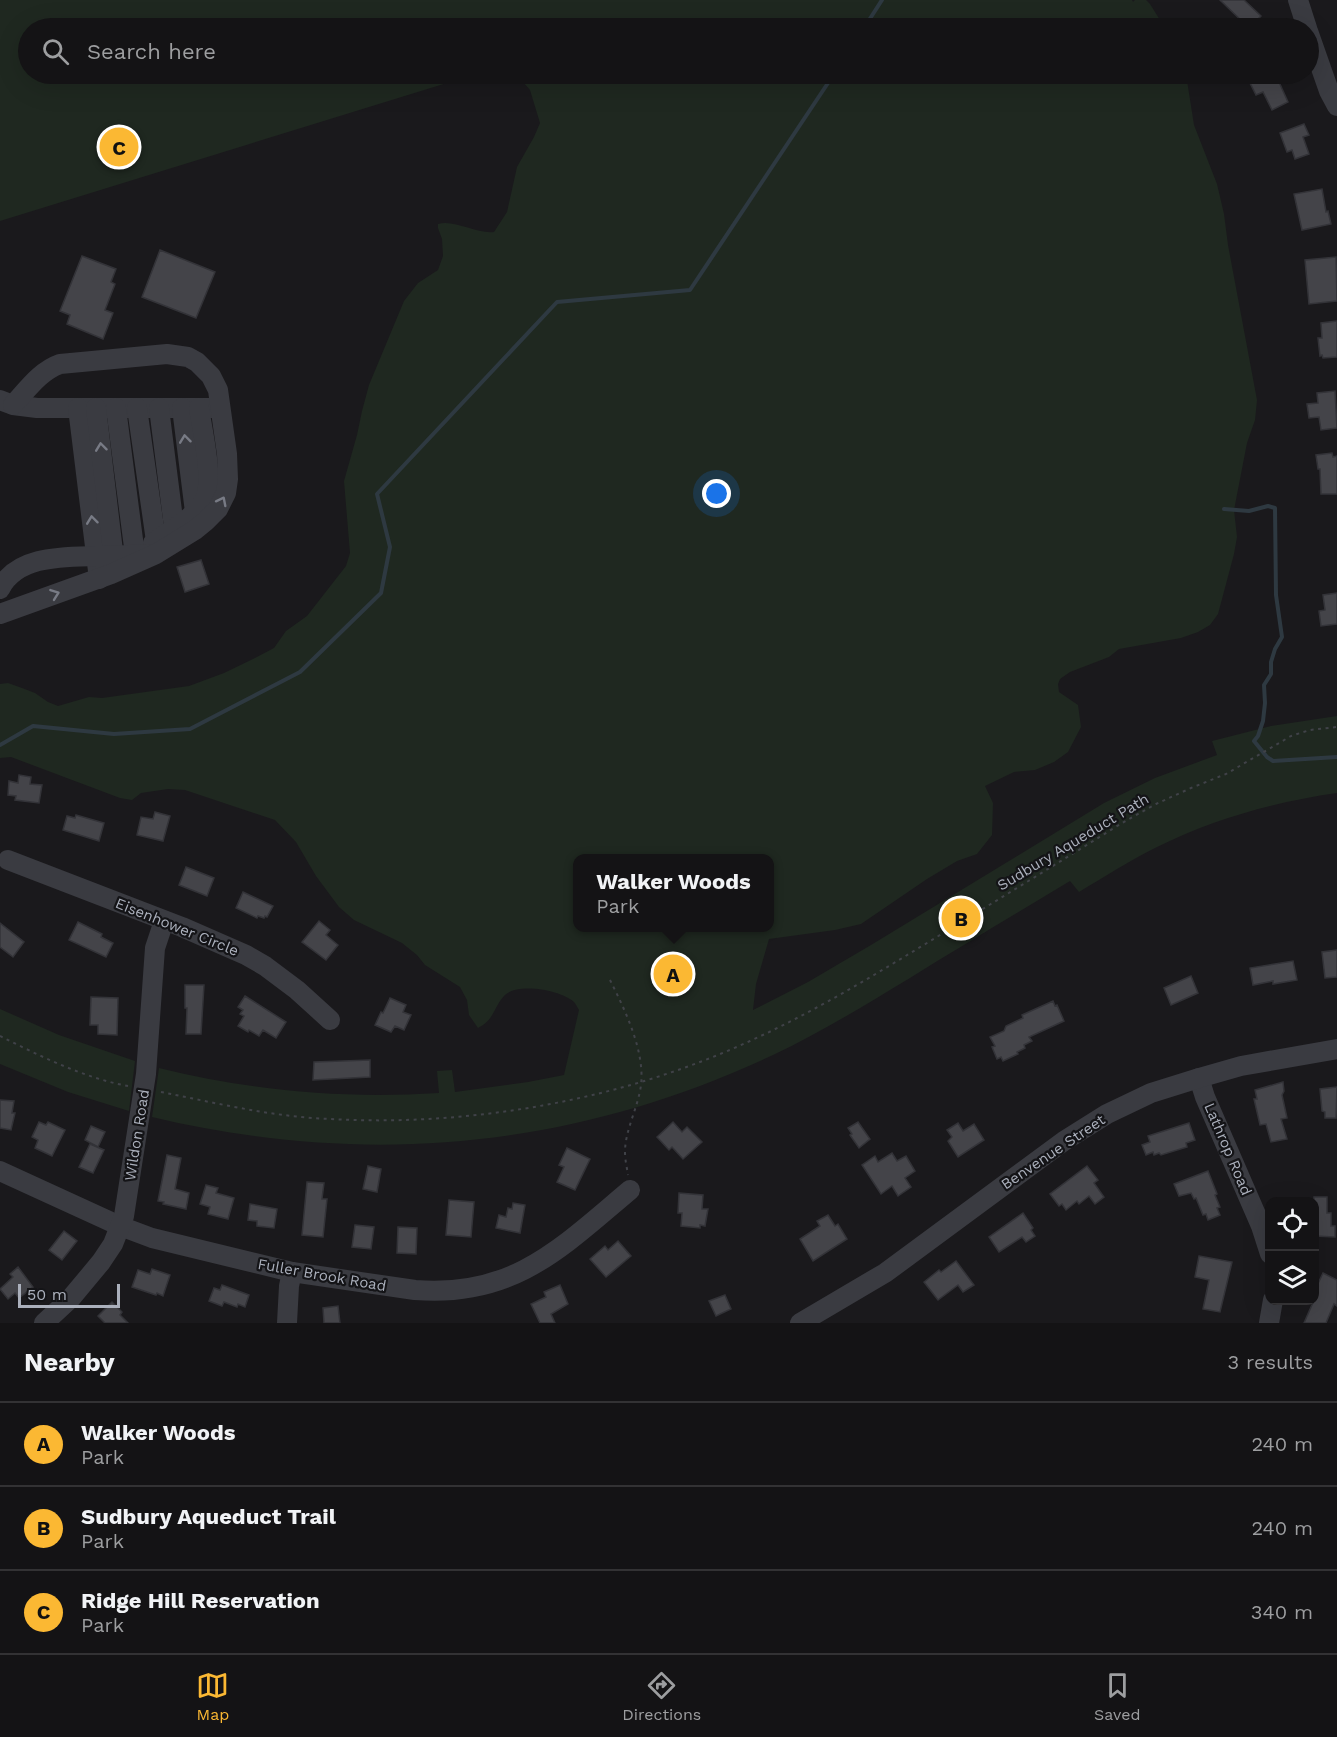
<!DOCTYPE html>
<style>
body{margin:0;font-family:"Work Sans",sans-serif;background:#212022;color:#f1f3f6}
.controls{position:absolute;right:18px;bottom:18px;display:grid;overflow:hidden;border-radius:12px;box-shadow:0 6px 24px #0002}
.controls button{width:54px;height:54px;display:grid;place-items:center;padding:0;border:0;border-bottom:2px solid #333234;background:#141315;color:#f1f3f6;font:30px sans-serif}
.scale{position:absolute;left:18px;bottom:15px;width:102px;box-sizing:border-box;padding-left:6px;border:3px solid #abb0bc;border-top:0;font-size:16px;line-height:21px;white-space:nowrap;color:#abb0bc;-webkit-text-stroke:4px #141417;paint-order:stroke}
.you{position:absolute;left:717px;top:494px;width:21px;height:21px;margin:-15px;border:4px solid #fff;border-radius:50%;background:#1a73e8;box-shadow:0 0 0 9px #1a73e833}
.badge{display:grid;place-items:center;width:39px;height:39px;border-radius:50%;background:#fbb833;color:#111;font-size:20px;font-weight:700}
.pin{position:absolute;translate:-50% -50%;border:3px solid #fff;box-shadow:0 2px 6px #0006}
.popup{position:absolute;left:573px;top:854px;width:201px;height:78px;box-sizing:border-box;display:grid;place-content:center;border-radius:12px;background:#141315;filter:drop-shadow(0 2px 4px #0005);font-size:20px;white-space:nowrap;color:#9d9ea0}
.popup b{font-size:22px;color:#f1f3f6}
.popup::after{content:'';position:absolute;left:50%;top:100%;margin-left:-12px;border:12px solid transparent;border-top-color:#141315}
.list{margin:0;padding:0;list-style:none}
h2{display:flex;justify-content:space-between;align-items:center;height:78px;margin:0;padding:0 24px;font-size:26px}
h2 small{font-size:20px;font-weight:400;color:#9d9ea0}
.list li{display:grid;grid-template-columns:39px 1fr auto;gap:18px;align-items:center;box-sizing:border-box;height:84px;padding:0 24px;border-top:2px solid #333234}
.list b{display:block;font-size:22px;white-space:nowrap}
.list p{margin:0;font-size:20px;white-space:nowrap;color:#9d9ea0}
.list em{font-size:20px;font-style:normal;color:#9d9ea0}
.icon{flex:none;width:33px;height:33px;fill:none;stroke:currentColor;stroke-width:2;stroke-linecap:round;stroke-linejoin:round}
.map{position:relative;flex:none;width:1337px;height:1323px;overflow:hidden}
.search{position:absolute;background:#141315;box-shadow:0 6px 24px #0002;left:18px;right:18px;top:18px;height:66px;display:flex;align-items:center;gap:15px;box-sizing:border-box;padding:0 21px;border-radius:33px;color:#9d9ea0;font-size:22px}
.sheet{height:330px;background:#141315}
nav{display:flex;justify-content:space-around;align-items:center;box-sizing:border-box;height:84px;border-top:2px solid #333234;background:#141315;font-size:16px;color:#9d9ea0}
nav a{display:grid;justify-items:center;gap:3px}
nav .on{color:#fbb833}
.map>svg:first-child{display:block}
.green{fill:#1f2820;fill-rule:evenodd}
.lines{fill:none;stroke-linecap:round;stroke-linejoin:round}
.stream{stroke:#2e3941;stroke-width:4}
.building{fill:#444449;stroke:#333338;stroke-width:1.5}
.path{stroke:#404248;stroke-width:2;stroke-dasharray:3 4.5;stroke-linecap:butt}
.minor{stroke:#3a3b41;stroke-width:20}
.oneway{stroke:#787b85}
.labels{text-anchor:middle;stroke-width:4.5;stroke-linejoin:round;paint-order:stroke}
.street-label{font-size:15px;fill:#abb0bc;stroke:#141417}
</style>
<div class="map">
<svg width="1337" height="1323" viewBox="0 0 1337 1323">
<rect width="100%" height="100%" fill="#1a191c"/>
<g class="green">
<path d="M 0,0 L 1132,0 L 1133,2 L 1135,0 L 1146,0 L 1150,4 L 1165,28 L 28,28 L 28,74 L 476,74 L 0,221 Z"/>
<path d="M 516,74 L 1186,74 L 1194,125 L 1217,184 L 1224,214 L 1228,245 L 1257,400 L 1255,420 L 1247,443 L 1234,510 L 1237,537 L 1234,554 L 1218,614 L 1210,625 L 1198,632 L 1181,638 L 1119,649 L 1109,657 L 1070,672 L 1060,679 L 1058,684 L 1059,692 L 1078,705 L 1081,727 L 1068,752 L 1054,762 L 1035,770 L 1014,772 L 985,786 L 993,803 L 992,835 L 977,854 L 957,861 L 927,879 L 861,924 L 835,930 L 769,939 L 756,984 L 753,1010 L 808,982 L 871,945 L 1104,803 L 1155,778 L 1217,755 L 1212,741 L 1271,726 L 1337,716 L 1337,793 C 1274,802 1213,819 1155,848 C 1129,861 1104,877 1079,892 L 1070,881 C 1017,913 963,945 910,978 C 865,1005 820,1033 773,1055 C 573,1149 366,1168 152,1117 L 159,1068 C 253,1091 342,1099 439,1093 L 437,1071 L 452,1070 L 455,1092 L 528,1082 L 564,1075 L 579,1010 C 577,1007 576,1004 574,1002 C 561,990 516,982 504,996 C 493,1008 495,1019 478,1028 L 469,1015 L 467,1000 L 460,987 L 425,965 L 417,955 L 402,943 L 354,920 L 339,907 L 316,876 L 296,842 L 275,820 L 185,790 L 168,789 L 141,793 L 132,800 L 120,798 L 11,757 L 0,758 L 0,684 L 8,683 L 22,688 L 35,693 L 48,702 L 58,706 L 89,697 L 102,698 L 189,686 L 224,673 L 253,659 L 274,648 L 286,631 L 307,616 L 346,566 L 350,553 L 344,481 L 357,435 L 362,411 L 369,385 L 404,301 L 418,283 L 438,270 L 443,256 L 442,239 L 438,228 L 438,224 C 454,219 476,234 494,232 L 507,212 L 517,167 L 534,137 L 540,123 L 530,90 ZM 577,858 L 769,858 L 769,928 L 577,928 Z"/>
<path d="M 0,1009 L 59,1035 L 135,1061 L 129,1111 L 68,1092 L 0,1064 Z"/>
</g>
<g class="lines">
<g class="stream">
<path d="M 864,28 L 882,0"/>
<path d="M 1224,509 L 1249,511 L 1268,506 L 1275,508 L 1276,595 L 1282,637 L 1275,649 L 1271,662 L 1271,674 L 1264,685 L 1265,703 L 1263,721 L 1258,736 L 1254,741 L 1267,757 L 1273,761 L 1337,757"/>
<path d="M 0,745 L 33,726 L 114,734 L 190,729 L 300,672 L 381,593 L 390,547 L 377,494 L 557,302 L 690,290 L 834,74"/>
</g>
</g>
<g class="building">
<path d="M 1220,0 L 1244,0 L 1261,16 L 1249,28 Z"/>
<path d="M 1263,74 L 1297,74 L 1279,82 L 1288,102 L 1272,110 L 1263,92 L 1256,95 L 1249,81 Z"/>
<path d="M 1304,124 L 1309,135 L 1303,137 L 1309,154 L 1295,159 L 1292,150 L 1287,152 L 1280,133 Z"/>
<path d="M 1322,189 L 1326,212 L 1328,211 L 1331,224 L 1302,230 L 1294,194 Z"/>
<path d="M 160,250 L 215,272 L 196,318 L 142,297 Z"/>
<path d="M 82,256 L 116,269 L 111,282 L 115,284 L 105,310 L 113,313 L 103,339 L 67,324 L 70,315 L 60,311 Z"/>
<path d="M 1336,257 L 1337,301 L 1309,304 L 1305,260 Z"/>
<path d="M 1337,321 L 1337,357 L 1323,358 L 1322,355 L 1320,356 L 1318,338 L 1322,338 L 1321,323 Z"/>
<path d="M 1335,391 L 1337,428 L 1321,430 L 1319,417 L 1309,418 L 1307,404 L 1318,403 L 1317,393 Z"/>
<path d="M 1332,453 L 1333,457 L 1337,456 L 1337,494 L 1321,494 L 1320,469 L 1318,469 L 1316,455 Z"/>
<path d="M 201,560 L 209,584 L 185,592 L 177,567 Z"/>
<path d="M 1337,593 L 1337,624 L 1321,626 L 1319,611 L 1325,610 L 1323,595 Z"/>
<path d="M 19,775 L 31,777 L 30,784 L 42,785 L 39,803 L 15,800 L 16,796 L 8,795 L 9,781 L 18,783 Z"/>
<path d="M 155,812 L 170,816 L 163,841 L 137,835 L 141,817 L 153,819 Z"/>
<path d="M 76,815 L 104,823 L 99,841 L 63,830 L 67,816 L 75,818 Z"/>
<path d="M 186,867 L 214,878 L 207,896 L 179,885 Z"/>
<path d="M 243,892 L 273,906 L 267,917 L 265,916 L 264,918 L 258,916 L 257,918 L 236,908 Z"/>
<path d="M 319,921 L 330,930 L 326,935 L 338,945 L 326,960 L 302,942 Z"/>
<path d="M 78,922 L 102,934 L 101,937 L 113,943 L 106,957 L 69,940 Z"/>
<path d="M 0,923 L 24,942 L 13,957 L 0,947 Z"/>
<path d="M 1337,950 L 1337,977 L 1325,978 L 1322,952 Z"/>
<path d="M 1293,961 L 1297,980 L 1273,984 L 1273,981 L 1253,985 L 1250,968 Z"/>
<path d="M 1191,976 L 1198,993 L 1171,1005 L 1164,988 Z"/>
<path d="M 185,985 L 204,985 L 201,1034 L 186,1034 L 187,1008 L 185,1008 Z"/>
<path d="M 245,996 L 286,1022 L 276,1038 L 263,1030 L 259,1036 L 249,1030 L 248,1032 L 238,1026 L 244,1016 L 240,1014 L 243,1010 L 238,1007 Z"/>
<path d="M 91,997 L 118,998 L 117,1035 L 98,1034 L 98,1025 L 90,1025 Z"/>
<path d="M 390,998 L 406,1005 L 403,1012 L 411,1015 L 404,1030 L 395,1026 L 391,1032 L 375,1025 L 381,1012 L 383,1013 Z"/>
<path d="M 1053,1001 L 1055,1006 L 1057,1005 L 1064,1021 L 1029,1037 L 1032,1041 L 1024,1045 L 1025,1048 L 1017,1052 L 1018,1054 L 1003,1061 L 1001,1057 L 997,1059 L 992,1047 L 995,1046 L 990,1037 L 1004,1031 L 1006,1026 L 1023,1018 L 1022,1015 Z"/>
<path d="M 370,1060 L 370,1077 L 313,1080 L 314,1062 Z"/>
<path d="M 1283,1082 L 1284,1091 L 1282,1095 L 1287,1118 L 1281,1119 L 1287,1139 L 1271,1142 L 1266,1124 L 1260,1125 L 1254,1099 L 1257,1099 L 1255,1090 Z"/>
<path d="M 1337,1087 L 1336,1118 L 1325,1118 L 1325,1112 L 1322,1111 L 1320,1089 Z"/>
<path d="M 0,1100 L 14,1101 L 12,1113 L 15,1113 L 11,1130 L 0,1128 Z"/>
<path d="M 39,1122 L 46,1125 L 48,1122 L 65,1130 L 52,1156 L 35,1148 L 38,1140 L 32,1137 Z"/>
<path d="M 673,1122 L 682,1132 L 687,1127 L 702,1142 L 683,1159 L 672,1147 L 669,1150 L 657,1137 Z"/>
<path d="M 858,1122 L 870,1139 L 859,1148 L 850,1135 L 852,1134 L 848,1128 Z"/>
<path d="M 958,1123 L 963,1131 L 974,1124 L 984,1140 L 958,1157 L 948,1141 L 952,1137 L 947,1130 Z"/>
<path d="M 1189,1123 L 1195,1140 L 1186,1143 L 1187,1147 L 1161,1155 L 1159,1153 L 1154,1155 L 1153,1152 L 1146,1155 L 1142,1145 L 1150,1142 L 1148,1136 Z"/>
<path d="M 91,1126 L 105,1132 L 98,1147 L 85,1140 Z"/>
<path d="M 90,1144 L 104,1150 L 93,1173 L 79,1167 Z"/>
<path d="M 567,1148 L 590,1159 L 575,1190 L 557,1182 L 564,1167 L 559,1165 Z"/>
<path d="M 892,1153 L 897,1161 L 906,1156 L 915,1171 L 905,1178 L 911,1187 L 898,1196 L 892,1186 L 881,1194 L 862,1165 L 875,1156 L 878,1162 Z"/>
<path d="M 167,1155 L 181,1158 L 175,1189 L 189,1193 L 186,1209 L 163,1204 L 164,1202 L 158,1201 Z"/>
<path d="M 368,1166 L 381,1169 L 377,1192 L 363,1189 Z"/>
<path d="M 1087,1166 L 1098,1180 L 1094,1183 L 1104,1197 L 1095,1204 L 1089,1196 L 1079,1204 L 1077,1201 L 1066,1210 L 1062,1204 L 1059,1206 L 1050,1194 Z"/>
<path d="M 1208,1171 L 1217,1194 L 1215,1195 L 1220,1207 L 1217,1208 L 1220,1215 L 1208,1220 L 1206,1214 L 1203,1215 L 1196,1198 L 1194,1199 L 1191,1193 L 1179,1196 L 1174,1184 Z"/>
<path d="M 307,1182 L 324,1183 L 322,1199 L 327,1199 L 323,1237 L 302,1235 Z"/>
<path d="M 206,1185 L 218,1188 L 216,1193 L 234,1198 L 228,1219 L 208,1214 L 210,1207 L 200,1204 Z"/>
<path d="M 679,1193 L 703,1195 L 702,1209 L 708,1209 L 705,1226 L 700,1225 L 700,1228 L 681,1226 L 682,1213 L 678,1213 Z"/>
<path d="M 1314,1197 L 1327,1197 L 1327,1213 L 1331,1213 L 1331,1226 L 1335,1226 L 1335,1237 L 1314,1236 Z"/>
<path d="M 449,1200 L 474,1202 L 471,1237 L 446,1235 Z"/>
<path d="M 513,1203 L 525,1205 L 520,1233 L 496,1228 L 499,1215 L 506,1217 L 508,1208 L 512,1209 Z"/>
<path d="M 250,1204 L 277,1209 L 274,1228 L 257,1226 L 257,1221 L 248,1220 Z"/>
<path d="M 1023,1213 L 1033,1228 L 1031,1230 L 1035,1236 L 1026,1242 L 1022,1237 L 999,1252 L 989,1237 Z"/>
<path d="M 828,1215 L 835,1226 L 838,1224 L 847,1239 L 813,1261 L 800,1239 L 820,1226 L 817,1221 Z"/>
<path d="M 355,1225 L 374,1227 L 371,1249 L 352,1247 Z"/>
<path d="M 398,1227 L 417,1228 L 416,1254 L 397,1253 Z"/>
<path d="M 64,1231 L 77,1241 L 62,1260 L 49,1250 Z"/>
<path d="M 618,1241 L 631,1256 L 606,1277 L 590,1259 L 605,1246 L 608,1250 Z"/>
<path d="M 1199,1256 L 1232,1262 L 1220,1312 L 1203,1309 L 1209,1280 L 1195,1277 Z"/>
<path d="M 956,1261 L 974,1285 L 963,1292 L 958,1285 L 938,1300 L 924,1282 L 939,1270 L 941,1272 Z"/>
<path d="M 18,1267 L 33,1287 L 19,1298 L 15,1293 L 8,1299 L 0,1289 L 13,1277 L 10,1274 Z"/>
<path d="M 152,1269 L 170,1275 L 163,1296 L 157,1293 L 156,1295 L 132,1287 L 138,1270 L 150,1274 Z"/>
<path d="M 1323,1273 L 1337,1280 L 1337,1306 L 1334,1304 L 1326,1323 L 1304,1323 L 1314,1300 L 1314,1292 Z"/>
<path d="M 222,1285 L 249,1295 L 245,1307 L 238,1304 L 237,1307 L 224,1302 L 222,1306 L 209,1301 L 214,1288 L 220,1290 Z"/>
<path d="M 560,1285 L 568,1304 L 551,1314 L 555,1323 L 540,1323 L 531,1304 L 546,1297 L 544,1292 Z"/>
<path d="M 725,1295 L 731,1309 L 716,1316 L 709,1301 Z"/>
<path d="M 112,1302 L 122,1312 L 120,1315 L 128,1323 L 105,1323 L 98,1316 Z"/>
<path d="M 338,1306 L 340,1323 L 324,1323 L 323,1308 Z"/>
</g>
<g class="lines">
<g class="path">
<path d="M 610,980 C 625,1010 645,1051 641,1085 C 638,1108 625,1130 625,1152 C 625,1160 627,1168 628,1175"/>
<path d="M 0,1036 C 40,1056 84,1078 128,1086"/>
<path d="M 161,1092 C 216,1103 273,1117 330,1119 C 470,1127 622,1100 750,1041 C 818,1010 881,971 945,932 C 1004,896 1063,860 1122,823 L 1156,804 L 1191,788 L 1226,774 L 1291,736 L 1310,730 L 1337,727"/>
</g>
<g class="minor">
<path d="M 1298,0 L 1307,28"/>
<path d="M 1308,31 L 1329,91 L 1337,106"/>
<path d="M 0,400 L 13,405 L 37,408 L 213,408"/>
<path d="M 78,408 L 99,579 L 108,572"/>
<path d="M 96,408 L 115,568"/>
<path d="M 116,408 L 135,555"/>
<path d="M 137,408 L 156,541"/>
<path d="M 159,408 L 174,527"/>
<path d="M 182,408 L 195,512"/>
<path d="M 153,543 C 168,532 195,517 204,501 C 215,483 202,429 199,408"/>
<path d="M 0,589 C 17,555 64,557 97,556 C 114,556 131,555 148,554"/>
<path d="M 0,614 L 111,574 L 156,554 L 195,530 L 206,521 L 218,509 L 226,493 L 228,479 L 227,454 L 218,390 L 211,376 L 197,362 L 188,357 L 167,354 L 60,364 C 40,371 27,390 13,405"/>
<path d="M 8,860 L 182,927 L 246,955 L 265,966 L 297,990 L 330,1020"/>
<path d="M 1199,1078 L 1205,1097 L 1261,1226 L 1270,1254"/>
<path d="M 0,1171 L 120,1226 L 152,1238 L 292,1272 L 415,1290 C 513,1298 561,1248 630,1190"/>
<path d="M 44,1323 L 71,1298 L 101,1262 L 113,1244 L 124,1216 L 146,1074 L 155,948 L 164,921"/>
<path d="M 287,1323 L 289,1286 L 292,1272"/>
<path d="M 800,1323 L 885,1273 L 1064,1141 L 1107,1114 L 1151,1093 L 1199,1078 L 1241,1066 L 1337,1049"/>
<path d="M 1269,1323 L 1273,1300"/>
</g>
</g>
<defs><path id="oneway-chevron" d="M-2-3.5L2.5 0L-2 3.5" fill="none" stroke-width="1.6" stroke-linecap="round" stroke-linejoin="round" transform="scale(1.5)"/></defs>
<g class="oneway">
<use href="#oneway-chevron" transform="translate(185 439) rotate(-97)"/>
<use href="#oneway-chevron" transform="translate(101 447) rotate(-97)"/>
<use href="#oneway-chevron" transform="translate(222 501) rotate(-63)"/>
<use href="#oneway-chevron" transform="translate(92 520) rotate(-97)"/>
<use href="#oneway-chevron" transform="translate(55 594) rotate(-20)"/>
</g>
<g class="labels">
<g class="street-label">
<text transform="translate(1073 842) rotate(-31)" y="5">Sudbury Aqueduct Path</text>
<text transform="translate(177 927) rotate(22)" y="5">Eisenhower Circle</text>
<text transform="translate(137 1135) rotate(-81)" y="5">Wildon Road</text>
<text transform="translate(1228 1149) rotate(67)" y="5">Lathrop Road</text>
<text transform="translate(1053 1152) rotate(-34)" y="5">Benvenue Street</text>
<text transform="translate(322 1275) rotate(10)" y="5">Fuller Brook Road</text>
</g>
</g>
</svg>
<div class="controls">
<button><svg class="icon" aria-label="locate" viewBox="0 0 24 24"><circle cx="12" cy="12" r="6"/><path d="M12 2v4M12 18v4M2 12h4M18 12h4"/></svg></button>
<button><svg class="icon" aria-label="layers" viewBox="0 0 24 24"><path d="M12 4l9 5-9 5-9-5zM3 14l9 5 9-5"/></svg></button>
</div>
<div class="scale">50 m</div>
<div class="you"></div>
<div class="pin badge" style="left:673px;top:974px">A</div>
<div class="popup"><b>Walker Woods</b>Park</div>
<div class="pin badge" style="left:961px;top:918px">B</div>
<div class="pin badge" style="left:119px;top:147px">C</div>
<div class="search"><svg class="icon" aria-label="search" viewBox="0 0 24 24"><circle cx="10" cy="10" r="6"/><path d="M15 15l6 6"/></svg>Search here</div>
</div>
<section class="sheet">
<h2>Nearby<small>3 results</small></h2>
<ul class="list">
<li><span class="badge">A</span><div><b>Walker Woods</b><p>Park</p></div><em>240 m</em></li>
<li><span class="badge">B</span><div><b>Sudbury Aqueduct Trail</b><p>Park</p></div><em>240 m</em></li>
<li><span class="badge">C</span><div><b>Ridge Hill Reservation</b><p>Park</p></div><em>340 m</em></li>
</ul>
</section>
<nav>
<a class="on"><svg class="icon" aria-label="map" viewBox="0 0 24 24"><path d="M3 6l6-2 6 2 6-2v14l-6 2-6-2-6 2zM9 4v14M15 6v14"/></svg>Map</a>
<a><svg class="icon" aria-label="directions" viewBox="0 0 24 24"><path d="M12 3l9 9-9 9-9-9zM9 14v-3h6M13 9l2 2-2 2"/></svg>Directions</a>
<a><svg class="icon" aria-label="saved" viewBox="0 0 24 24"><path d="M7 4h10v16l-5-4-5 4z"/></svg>Saved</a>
</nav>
